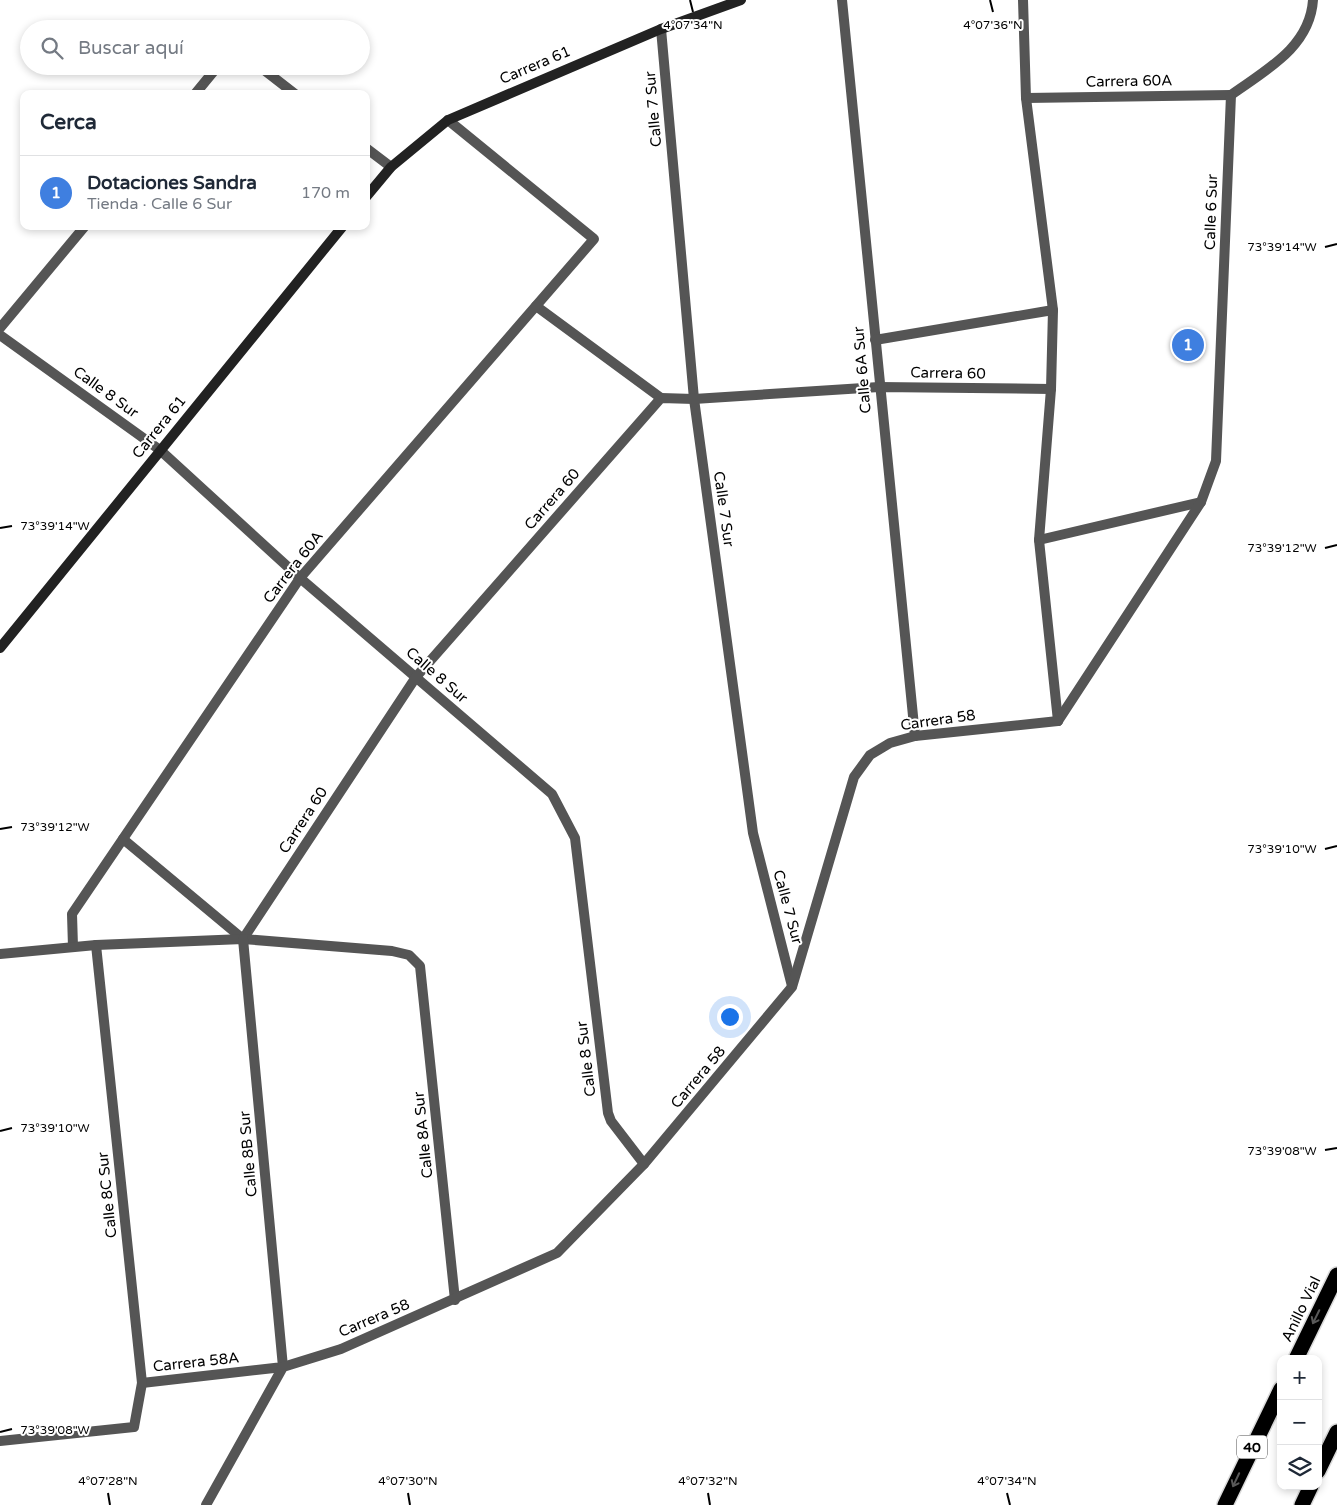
<!DOCTYPE html>
<html lang="es">
<meta charset="utf-8">
<style>
body{margin:0;font-family:"Varela Round",sans-serif;background:#f2f2f3;color:#1f2937}
.controls{position:absolute;right:15px;bottom:15px;display:grid;overflow:hidden;border-radius:10px;box-shadow:0 2px 8px #0003}
.controls button{width:45px;height:45px;display:grid;place-items:center;padding:0;border:0;border-bottom:1px solid #e0e1e3;background:#fff;color:#1f2937;font:25px sans-serif}
.you{position:absolute;left:729px;top:1016px;width:18px;height:18px;margin:-12px;border:4px solid #fff;border-radius:50%;background:#1a73e8;box-shadow:0 0 0 8px #1a73e833}
.badge{display:grid;place-items:center;width:32px;height:32px;border-radius:50%;background:#1a73e8;color:#fff;font-size:16px;font-weight:700}
.pin{position:absolute;translate:-50% -50%;border:2px solid #fff;box-shadow:0 1px 5px #0006}
.list{margin:0;padding:0;list-style:none}
h2{display:flex;justify-content:space-between;align-items:center;height:65px;margin:0;padding:0 20px;font-size:21px}
h2 small{font-size:16px;font-weight:400;color:#747a83}
.list li{display:grid;grid-template-columns:32px 1fr auto;gap:15px;align-items:center;box-sizing:border-box;height:75px;padding:0 20px;border-top:1px solid #e0e1e3}
.list b{display:block;font-size:19px;white-space:nowrap}
.list p{margin:0;font-size:16px;white-space:nowrap;color:#747a83}
.list em{font-size:16px;font-style:normal;color:#747a83}
.icon{flex:none;width:28px;height:28px;fill:none;stroke:currentColor;stroke-width:2;stroke-linecap:round;stroke-linejoin:round}
.map{position:relative;flex:none;width:1337px;height:1505px;overflow:hidden}
.search{position:absolute;background:#fff;box-shadow:0 2px 8px #0003;left:20px;top:20px;width:350px;height:55px;display:flex;align-items:center;gap:12px;box-sizing:border-box;padding:0 18px;border-radius:28px;color:#747a83;font-size:19px}
.panel{position:absolute;background:#fff;box-shadow:0 2px 8px #0003;left:20px;top:90px;width:350px;height:140px;border-radius:10px}
.map>svg:first-child{display:block}
.lines{fill:none;stroke-linecap:round;stroke-linejoin:round}
.highway-casing{stroke:#dbdbdb;stroke-width:18}
.street{stroke:#555;stroke-width:10}
.secondary{stroke:#222;stroke-width:10}
.highway{stroke:#000;stroke-width:15}
.oneway{stroke:#595959}
.ticks{fill:none;stroke:#000;stroke-width:2}
.labels{text-anchor:middle;stroke-width:4;stroke-linejoin:round;paint-order:stroke}
.shield{fill:#fff;stroke:#4c4c4c;stroke-width:1}
.shield-label{font-size:14px;font-weight:bold;fill:#000}
.street-label{font-size:15px;fill:#000;stroke:#fff}
.ticks-label{font-size:12px;text-anchor:middle;fill:#000;stroke:#fff;stroke-width:4;stroke-linejoin:round;paint-order:stroke}
</style>
<div class="map">
<svg width="1337" height="1505" viewBox="0 0 1337 1505">
<rect width="100%" height="100%" fill="#fff"/>
<g class="lines">
<defs>
<g id="highway">
<path d="M 1296,1359 L 1337,1275"/>
<path d="M 1318,1471 L 1337,1432"/>
<path d="M 1225,1505 L 1281,1389"/>
<path d="M 1302,1505 L 1311,1486"/>
</g>
</defs>
<use href="#highway" class="highway-casing"/>
<g class="street">
<path d="M 842,0 L 915,736"/>
<path d="M 1023,0 L 1026,98 L 1053,310 L 1051,389 L 1039,540 L 1058,721"/>
<path d="M 661,29 L 694,399 L 753,833 L 792,986"/>
<path d="M 259,66 L 295,94"/>
<path d="M 195,94 L 218,66"/>
<path d="M 1231,95 C 1266,70 1310,47 1313,0"/>
<path d="M 1026,98 L 1231,95"/>
<path d="M 366,148 L 391,167"/>
<path d="M 536,306 L 661,398"/>
<path d="M 0,328 L 85,226"/>
<path d="M 0,335 L 160,450 L 300,578 L 552,794 L 575,838 L 608,1113 L 611,1121 L 644,1164"/>
<path d="M 875,340 L 1053,310"/>
<path d="M 1039,540 L 1201,502"/>
<path d="M 1058,721 L 1201,502 L 1216,461 L 1231,95"/>
<path d="M 123,839 L 243,939"/>
<path d="M 243,939 L 416,677 L 661,398 L 694,399 L 879,387 L 1051,389"/>
<path d="M 73,947 L 72,914 L 300,578 L 594,239 L 448,120"/>
<path d="M 0,954 L 96,945 L 243,939 L 392,951 L 409,955 L 420,966 L 455,1300"/>
<path d="M 142,1383 L 283,1367 L 243,939"/>
<path d="M 0,1441 L 134,1427 L 142,1383 L 96,945"/>
<path d="M 206,1505 L 283,1367 L 341,1349 L 557,1253 L 644,1164 L 792,987 L 854,777 L 870,755 L 890,743 L 915,736 L 1058,721"/>
</g>
<g class="secondary">
<path d="M 366,197 L 391,167 L 448,120 L 661,29 L 741,0"/>
<path d="M 0,648 L 343,226"/>
</g>
<use href="#highway" class="highway"/>
</g>
<defs><path id="oneway-shaft" d="M-6 0H5M1.5-3L5.5 0L1.5 3" fill="none" stroke-width="1.6" stroke-linecap="round" stroke-linejoin="round" transform="scale(1.25)"/></defs>
<g class="oneway">
<use href="#oneway-shaft" transform="translate(1316 1317) rotate(116)"/>
<use href="#oneway-shaft" transform="translate(1236 1480) rotate(115)"/>
</g>
<path class="ticks" d="M 690,0 L 693,12M 990,0 L 993,12M 1325,247 L 1337,244M 0,528 L 12,526M 1325,548 L 1337,545M 0,829 L 12,827M 1325,849 L 1337,846M 0,1131 L 12,1128M 1325,1150 L 1337,1148M 0,1432 L 12,1429M 108,1493 L 110,1505M 408,1493 L 410,1505M 708,1493 L 710,1505M 1007,1493 L 1010,1505"/>
<g class="labels">
<rect class="shield" x="1237" y="1435.5" width="30" height="23" rx="4"/>
<g class="shield-label">
<text x="1252" y="1452">40</text>
</g>
<g class="street-label">
<text transform="translate(535 65) rotate(-23)" y="5">Carrera 61</text>
<text transform="translate(1129 81) rotate(-1)" y="5">Carrera 60A</text>
<text transform="translate(653 109) rotate(-95)" y="5">Calle 7 Sur</text>
<text transform="translate(1211 212) rotate(-88)" y="5">Calle 6 Sur</text>
<text transform="translate(862 370) rotate(-95)" y="5">Calle 6A Sur</text>
<text transform="translate(948 373) rotate(1)" y="5">Carrera 60</text>
<text transform="translate(106 392) rotate(36)" y="5">Calle 8 Sur</text>
<text transform="translate(159 427) rotate(-51)" y="5">Carrera 61</text>
<text transform="translate(552 499) rotate(-49)" y="5">Carrera 60</text>
<text transform="translate(724 509) rotate(82)" y="5">Calle 7 Sur</text>
<text transform="translate(293 567) rotate(-52)" y="5">Carrera 60A</text>
<text transform="translate(437 675) rotate(41)" y="5">Calle 8 Sur</text>
<text transform="translate(938 720) rotate(-8)" y="5">Carrera 58</text>
<text transform="translate(303 820) rotate(-57)" y="5">Carrera 60</text>
<text transform="translate(788 907) rotate(75)" y="5">Calle 7 Sur</text>
<text transform="translate(586 1059) rotate(-97)" y="5">Calle 8 Sur</text>
<text transform="translate(698 1077) rotate(-50)" y="5">Carrera 58</text>
<text transform="translate(423 1135) rotate(-96)" y="5">Calle 8A Sur</text>
<text transform="translate(248 1154) rotate(-95)" y="5">Calle 8B Sur</text>
<text transform="translate(107 1195) rotate(-96)" y="5">Calle 8C Sur</text>
<text transform="translate(1301 1309) rotate(-64)" y="5">Anillo Vial</text>
<text transform="translate(374 1318) rotate(-23)" y="5">Carrera 58</text>
<text transform="translate(196 1362) rotate(-6)" y="5">Carrera 58A</text>
</g>
</g>
<g class="ticks-label">
<text x="693" y="29">4°07'34"N</text>
<text x="993" y="29">4°07'36"N</text>
<text x="1282" y="251">73°39'14"W</text>
<text x="55" y="530">73°39'14"W</text>
<text x="1282" y="552">73°39'12"W</text>
<text x="55" y="831">73°39'12"W</text>
<text x="1282" y="853">73°39'10"W</text>
<text x="55" y="1132">73°39'10"W</text>
<text x="1282" y="1155">73°39'08"W</text>
<text x="55" y="1434">73°39'08"W</text>
<text x="108" y="1485">4°07'28"N</text>
<text x="408" y="1485">4°07'30"N</text>
<text x="708" y="1485">4°07'32"N</text>
<text x="1007" y="1485">4°07'34"N</text>
</g>
</svg>
<div class="controls">
<button>+</button>
<button>−</button>
<button><svg class="icon" aria-label="layers" viewBox="0 0 24 24"><path d="M12 4l9 5-9 5-9-5zM3 14l9 5 9-5"/></svg></button>
</div>
<div class="you"></div>
<div class="pin badge" style="left:1188px;top:345px;background:#3f7fe0">1</div>
<div class="search"><svg class="icon" aria-label="search" viewBox="0 0 24 24"><circle cx="10" cy="10" r="6"/><path d="M15 15l6 6"/></svg>Buscar aquí</div>
<section class="panel">
<h2>Cerca<small></small></h2>
<ul class="list">
<li><span class="badge" style="background:#3f7fe0">1</span><div><b>Dotaciones Sandra</b><p>Tienda · Calle 6 Sur</p></div><em>170 m</em></li>
</ul>
</section>
</div>
